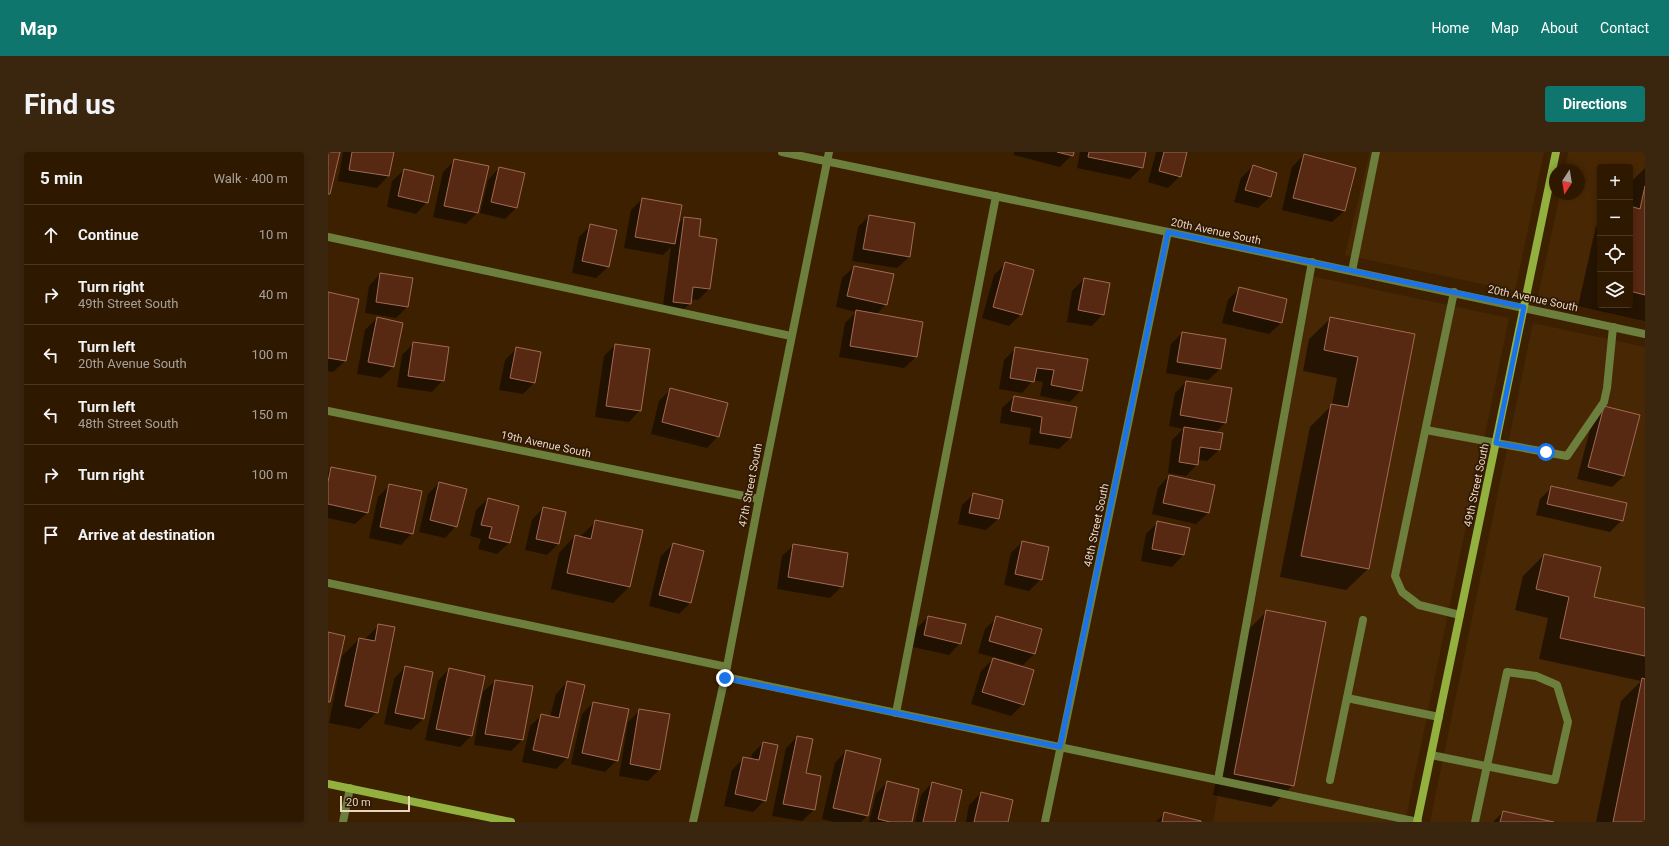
<!DOCTYPE html>
<meta charset="utf-8">
<style>
body{margin:0;font-family:Roboto,sans-serif;background:#3a250f;color:#f1f3f6}
.controls{position:absolute;right:12px;top:12px;display:grid;overflow:hidden;border-radius:4px;box-shadow:0 2px 6px #0003}
.controls button{width:36px;height:36px;display:grid;place-items:center;padding:0;border:0;border-bottom:1px solid #493722;background:#2e1800;color:#f1f3f6;font:20px sans-serif}
.compass{position:absolute;left:1221px;top:12px;width:36px;height:36px;border-radius:50%;background:#2e1800;box-shadow:0 2px 6px #0003;rotate:192deg}
.scale{position:absolute;left:12px;bottom:10px;width:70px;box-sizing:border-box;padding-left:4px;border:2px solid #ecd4bf;border-top:0;font-size:11px;line-height:14px;white-space:nowrap;color:#ecd4bf;-webkit-text-stroke:3px #2e1904;paint-order:stroke}
.stop{position:absolute;width:12px;height:12px;margin:-9px;border:3px solid #1a73e8;border-radius:50%;background:#fff}
.stop.end{background:#1a73e8;border-color:#fff;box-shadow:0 1px 4px #0008}
.list{margin:0;padding:0;list-style:none}
h2{display:flex;justify-content:space-between;align-items:center;height:52px;margin:0;padding:0 16px;font-size:17px}
h2 small{font-size:13px;font-weight:400;color:#a7a099}
.list li{display:grid;grid-template-columns:26px 1fr auto;gap:12px;align-items:center;box-sizing:border-box;height:60px;padding:0 16px;border-top:1px solid #493722}
.list b{display:block;font-size:15px;white-space:nowrap}
.list p{margin:0;font-size:13px;white-space:nowrap;color:#a7a099}
.list em{font-size:13px;font-style:normal;color:#a7a099}
.icon{flex:none;width:22px;height:22px;fill:none;stroke:currentColor;stroke-width:2;stroke-linecap:round;stroke-linejoin:round}
.map{position:relative;flex:none;width:1317px;height:670px;overflow:hidden;border-radius:4px}
header{display:flex;align-items:center;gap:24px;box-sizing:border-box;height:56px;padding:0 20px;background:#0f766e;color:#fff}
header strong{font-size:19px}
nav{display:flex;gap:22px;margin-inline-start:auto;font-size:14px}
.intro{display:flex;align-items:center;justify-content:space-between;box-sizing:border-box;height:96px;padding:0 24px}
h1{margin:0;font-size:28px}
.button{padding:10px 18px;border-radius:4px;background:#0f766e;color:#fff;font-size:14px;font-weight:700}
main{display:flex;gap:24px;padding:0 24px}
aside{flex:1;background:#2e1800;border-radius:4px;box-shadow:0 2px 6px #0003}
.map>svg:first-child{display:block}
.built{fill:#482704;fill-rule:evenodd}
.shadow{fill:#0007}
.building{fill:#572812;stroke:#a16b54}
.lines{fill:none;stroke-linecap:round;stroke-linejoin:round}
.lane{stroke:#6c7f3c;stroke-width:8}
.street{stroke:#6c7f3c;stroke-width:8}
.secondary{stroke:#92b13f;stroke-width:8}
.route{stroke:#1a73e8;stroke-width:5}
.labels{text-anchor:middle;stroke-width:3.5;stroke-linejoin:round;paint-order:stroke}
.street-label{font-size:11px;fill:#ecd4bf;stroke:#2e1904}
</style>
<header>
<strong>Map</strong>
<nav><a>Home</a><a>Map</a><a>About</a><a>Contact</a></nav>
</header>
<div class="intro"><h1>Find us</h1><a class="button">Directions</a></div>
<main>
<aside>
<h2>5 min<small>Walk · 400 m</small></h2>
<ul class="list">
<li><svg class="icon" aria-label="ahead" viewBox="0 0 24 24"><path d="M12 20V5M6 11l6-6 6 6"/></svg><div><b>Continue</b></div><em>10 m</em></li>
<li><svg class="icon" aria-label="right" viewBox="0 0 24 24"><path d="M7 20v-9h11M14 6l5 5-5 5"/></svg><div><b>Turn right</b><p>49th Street South</p></div><em>40 m</em></li>
<li><svg class="icon" aria-label="left" viewBox="0 0 24 24"><path d="M17 20v-9H6M10 6l-5 5 5 5"/></svg><div><b>Turn left</b><p>20th Avenue South</p></div><em>100 m</em></li>
<li><svg class="icon" aria-label="left" viewBox="0 0 24 24"><path d="M17 20v-9H6M10 6l-5 5 5 5"/></svg><div><b>Turn left</b><p>48th Street South</p></div><em>150 m</em></li>
<li><svg class="icon" aria-label="right" viewBox="0 0 24 24"><path d="M7 20v-9h11M14 6l5 5-5 5"/></svg><div><b>Turn right</b></div><em>100 m</em></li>
<li><svg class="icon" aria-label="arrive" viewBox="0 0 24 24"><path d="M6 21V4h12l-3 4 3 4H6"/></svg><div><b>Arrive at destination</b></div></li>
</ul>
</aside>
<div class="map">
<svg width="1317" height="670" viewBox="0 0 1317 670">
<rect width="100%" height="100%" fill="#3d2000"/>
<g class="built">
<path d="M 1042,0 L 1216,0 L 1187,139 L 1017,103 Z"/>
<path d="M 1240,0 L 1317,0 L 1317,168 L 1210,144 L 1232,42 L 1251,42 L 1251,18 L 1237,18 ZM 1272,15 L 1302,15 L 1302,153 L 1272,153 Z"/>
<path d="M 983,124 L 1181,166 L 1077,670 L 885,670 Z"/>
<path d="M 1205,171 L 1317,195 L 1317,670 L 1102,670 Z"/>
</g>
<g class="shadow">
<path d="M 15,0 L 65,0 L 60,24 L 49,36 L 10,29 Z"/>
<path d="M 686,0 L 745,0 L 744,3 L 732,15 L 686,3 Z"/>
<path d="M 752,0 L 817,0 L 814,15 L 802,27 L 749,16 Z"/>
<path d="M 828,0 L 858,0 L 852,24 L 840,36 L 820,30 Z"/>
<path d="M 976,3 L 1026,17 L 1016,59 L 1004,70 L 954,58 L 964,15 Z"/>
<path d="M 127,8 L 149,61 L 138,72 L 105,65 L 115,20 Z"/>
<path d="M 925,14 L 948,21 L 942,45 L 930,56 L 906,50 L 913,26 Z"/>
<path d="M 171,16 L 189,55 L 177,67 L 152,61 L 160,28 Z"/>
<path d="M 1317,16 L 1317,169 L 1250,154 L 1268,74 L 1272,70 L 1272,153 L 1302,153 L 1302,31 Z"/>
<path d="M 76,18 L 99,50 L 88,62 L 59,55 L 64,29 Z"/>
<path d="M 314,47 L 349,73 L 356,66 L 381,137 L 370,148 L 363,147 L 362,151 L 351,163 L 334,161 L 343,95 L 335,103 L 296,96 L 303,58 Z"/>
<path d="M 541,64 L 586,72 L 581,105 L 569,116 L 524,109 L 530,75 Z"/>
<path d="M 263,73 L 280,115 L 268,126 L 244,121 L 251,85 Z"/>
<path d="M 678,111 L 693,162 L 681,174 L 654,166 L 666,123 Z"/>
<path d="M 526,115 L 558,152 L 548,163 L 588,205 L 576,216 L 511,205 L 517,171 L 528,160 L 508,155 L 514,126 Z"/>
<path d="M 52,122 L 79,155 L 68,166 L 37,161 L 41,134 Z"/>
<path d="M 756,127 L 775,162 L 764,174 L 739,170 L 744,139 Z"/>
<path d="M 912,136 L 953,171 L 941,182 L 894,171 L 900,148 Z"/>
<path d="M 0,141 L 30,147 L 17,209 L 5,220 L 0,219 Z"/>
<path d="M 49,166 L 74,171 L 65,215 L 53,226 L 29,222 L 37,178 Z"/>
<path d="M 1003,166 L 1086,182 L 1040,417 L 1018,438 L 952,425 L 982,275 L 1004,253 L 1009,226 L 975,219 L 981,187 Z"/>
<path d="M 854,181 L 897,188 L 892,217 L 880,228 L 838,221 L 843,192 Z"/>
<path d="M 86,191 L 115,228 L 104,240 L 69,235 L 74,203 Z"/>
<path d="M 287,193 L 312,258 L 301,270 L 267,265 L 276,204 Z"/>
<path d="M 189,196 L 206,231 L 195,242 L 171,238 L 177,208 Z"/>
<path d="M 688,196 L 759,208 L 753,238 L 742,250 L 712,244 L 715,230 L 705,228 L 694,241 L 671,237 L 676,208 Z"/>
<path d="M 858,230 L 897,271 L 887,281 L 893,282 L 891,298 L 879,309 L 870,308 L 869,312 L 858,324 L 840,321 L 844,288 L 855,277 L 841,274 L 847,241 Z"/>
<path d="M 342,238 L 390,284 L 379,296 L 323,282 L 331,249 Z"/>
<path d="M 686,245 L 748,256 L 742,286 L 731,297 L 701,292 L 703,276 L 672,271 L 674,256 Z"/>
<path d="M 1276,255 L 1296,324 L 1284,335 L 1249,327 L 1265,266 Z"/>
<path d="M 4,316 L 47,325 L 39,361 L 27,372 L 0,366 L 0,320 Z"/>
<path d="M 841,324 L 886,334 L 880,361 L 868,372 L 824,362 L 830,336 Z"/>
<path d="M 111,331 L 128,374 L 117,386 L 91,380 L 100,342 Z"/>
<path d="M 62,333 L 84,381 L 73,393 L 41,386 L 50,345 Z"/>
<path d="M 1224,335 L 1294,368 L 1282,380 L 1208,363 L 1212,347 Z"/>
<path d="M 646,342 L 670,367 L 658,378 L 630,372 L 634,353 Z"/>
<path d="M 160,347 L 181,391 L 169,402 L 150,397 L 153,387 L 142,384 L 148,358 Z"/>
<path d="M 215,356 L 230,392 L 219,403 L 197,398 L 204,368 Z"/>
<path d="M 268,369 L 302,434 L 285,451 L 223,437 L 231,401 L 247,384 L 252,385 Z"/>
<path d="M 830,370 L 861,377 L 855,403 L 844,415 L 813,409 L 818,382 Z"/>
<path d="M 694,390 L 713,427 L 701,439 L 676,433 L 683,401 Z"/>
<path d="M 345,392 L 375,400 L 362,451 L 351,462 L 321,454 L 333,404 Z"/>
<path d="M 466,393 L 514,434 L 502,446 L 449,437 L 454,404 Z"/>
<path d="M 1216,403 L 1265,445 L 1317,457 L 1317,670 L 1268,670 L 1293,549 L 1313,529 L 1211,507 L 1220,466 L 1187,458 L 1195,424 Z"/>
<path d="M 939,459 L 965,633 L 943,655 L 885,643 L 917,481 Z"/>
<path d="M 600,465 L 632,491 L 621,503 L 585,495 L 589,476 Z"/>
<path d="M 669,466 L 713,478 L 706,502 L 695,513 L 650,501 L 657,477 Z"/>
<path d="M 51,473 L 49,560 L 32,577 L 1,571 L 14,504 L 31,487 L 36,488 Z"/>
<path d="M 665,507 L 695,552 L 683,564 L 643,552 L 653,519 Z"/>
<path d="M 77,515 L 95,567 L 83,578 L 56,572 L 66,527 Z"/>
<path d="M 121,517 L 156,525 L 143,584 L 132,595 L 97,588 L 110,529 Z"/>
<path d="M 167,529 L 194,588 L 183,599 L 146,593 L 155,540 Z"/>
<path d="M 239,530 L 239,606 L 228,617 L 194,610 L 202,574 L 214,563 L 222,565 L 228,542 Z"/>
<path d="M 265,551 L 289,608 L 277,620 L 243,612 L 254,562 Z"/>
<path d="M 312,558 L 331,618 L 320,629 L 291,624 L 300,570 Z"/>
<path d="M 469,585 L 476,622 L 492,625 L 486,658 L 474,669 L 444,664 L 458,596 Z"/>
<path d="M 435,591 L 437,648 L 425,660 L 396,654 L 404,618 L 416,606 L 423,608 L 424,602 Z"/>
<path d="M 518,599 L 539,664 L 533,670 L 506,670 L 494,667 L 507,611 Z"/>
<path d="M 559,630 L 583,670 L 541,670 L 548,642 Z"/>
<path d="M 604,631 L 626,670 L 587,670 L 593,643 Z"/>
<path d="M 653,641 L 679,670 L 638,670 L 641,653 Z"/>
<path d="M 1175,660 L 1221,670 L 1165,670 Z"/>
<path d="M 837,661 L 871,670 L 828,670 Z"/>
</g>
<g class="building">
<path d="M 0,0 L 12,0 L 2,42 L 0,42 Z"/>
<path d="M 24,0 L 66,0 L 61,24 L 21,18 Z"/>
<path d="M 729,0 L 746,0 L 745,4 Z"/>
<path d="M 761,0 L 818,0 L 815,16 L 760,5 Z"/>
<path d="M 836,0 L 859,0 L 853,25 L 831,19 Z"/>
<path d="M 976,2 L 1028,16 L 1017,59 L 965,46 Z"/>
<path d="M 126,7 L 161,14 L 150,61 L 116,54 Z"/>
<path d="M 925,13 L 949,21 L 943,45 L 917,38 Z"/>
<path d="M 171,15 L 197,21 L 189,56 L 163,50 Z"/>
<path d="M 76,17 L 106,24 L 100,51 L 70,44 Z"/>
<path d="M 1317,34 L 1317,143 L 1302,139 L 1302,54 L 1312,57 Z"/>
<path d="M 314,46 L 354,53 L 347,92 L 307,85 Z"/>
<path d="M 541,63 L 587,71 L 582,105 L 535,97 Z"/>
<path d="M 356,65 L 373,67 L 371,84 L 389,87 L 382,137 L 365,135 L 363,152 L 345,150 Z"/>
<path d="M 262,72 L 289,78 L 281,115 L 254,109 Z"/>
<path d="M 677,110 L 706,118 L 694,163 L 665,155 Z"/>
<path d="M 526,114 L 566,122 L 559,153 L 519,144 Z"/>
<path d="M 52,121 L 85,126 L 80,155 L 48,150 Z"/>
<path d="M 756,126 L 782,131 L 776,163 L 750,158 Z"/>
<path d="M 911,135 L 959,147 L 954,171 L 905,159 Z"/>
<path d="M 0,140 L 31,147 L 18,209 L 0,206 Z"/>
<path d="M 528,158 L 595,170 L 589,205 L 522,194 Z"/>
<path d="M 49,165 L 75,171 L 66,215 L 40,210 Z"/>
<path d="M 1002,165 L 1087,182 L 1041,417 L 973,404 L 1003,252 L 1020,255 L 1030,205 L 996,198 Z"/>
<path d="M 854,180 L 898,187 L 893,217 L 849,210 Z"/>
<path d="M 85,190 L 121,195 L 116,229 L 80,224 Z"/>
<path d="M 287,192 L 322,197 L 313,259 L 278,254 Z"/>
<path d="M 188,195 L 213,200 L 207,231 L 182,226 Z"/>
<path d="M 687,195 L 760,207 L 754,239 L 723,233 L 726,218 L 709,216 L 706,230 L 682,226 Z"/>
<path d="M 858,229 L 904,236 L 898,271 L 852,263 Z"/>
<path d="M 342,236 L 400,251 L 391,285 L 334,270 Z"/>
<path d="M 686,244 L 749,255 L 743,286 L 712,281 L 714,265 L 683,259 Z"/>
<path d="M 1276,254 L 1312,263 L 1296,324 L 1260,315 Z"/>
<path d="M 856,275 L 895,281 L 892,298 L 872,295 L 870,313 L 851,310 Z"/>
<path d="M 3,315 L 48,324 L 40,361 L 0,352 L 0,330 Z"/>
<path d="M 841,323 L 887,333 L 881,361 L 835,351 Z"/>
<path d="M 111,330 L 139,337 L 129,375 L 102,368 Z"/>
<path d="M 61,332 L 94,339 L 85,382 L 52,375 Z"/>
<path d="M 1223,334 L 1299,351 L 1295,369 L 1219,352 Z"/>
<path d="M 645,341 L 675,348 L 671,367 L 641,361 Z"/>
<path d="M 160,346 L 191,354 L 182,391 L 161,386 L 164,375 L 153,373 Z"/>
<path d="M 215,355 L 238,360 L 231,392 L 208,387 Z"/>
<path d="M 267,368 L 315,378 L 302,435 L 239,421 L 247,383 L 263,387 Z"/>
<path d="M 829,369 L 862,376 L 856,403 L 824,397 Z"/>
<path d="M 694,389 L 721,395 L 714,428 L 687,422 Z"/>
<path d="M 345,391 L 376,399 L 363,451 L 331,443 Z"/>
<path d="M 465,392 L 520,401 L 515,435 L 460,425 Z"/>
<path d="M 1216,402 L 1273,415 L 1266,445 L 1317,456 L 1317,504 L 1232,486 L 1241,445 L 1208,437 Z"/>
<path d="M 938,458 L 998,470 L 966,634 L 906,622 Z"/>
<path d="M 600,464 L 638,472 L 633,492 L 596,483 Z"/>
<path d="M 668,464 L 714,477 L 707,502 L 661,489 Z"/>
<path d="M 50,472 L 67,475 L 50,561 L 17,554 L 31,486 L 47,489 Z"/>
<path d="M 0,480 L 17,484 L 2,550 L 0,550 Z"/>
<path d="M 665,506 L 706,518 L 696,553 L 654,540 Z"/>
<path d="M 77,514 L 105,520 L 96,567 L 67,561 Z"/>
<path d="M 121,516 L 157,524 L 144,584 L 108,577 Z"/>
<path d="M 1314,526 L 1317,527 L 1317,670 L 1285,670 Z"/>
<path d="M 167,528 L 205,534 L 195,588 L 157,582 Z"/>
<path d="M 239,529 L 257,533 L 240,606 L 205,598 L 213,562 L 231,566 Z"/>
<path d="M 265,550 L 301,557 L 290,609 L 254,601 Z"/>
<path d="M 311,557 L 342,562 L 332,618 L 302,612 Z"/>
<path d="M 469,584 L 485,587 L 478,621 L 493,624 L 487,658 L 455,652 Z"/>
<path d="M 435,590 L 450,593 L 438,649 L 407,642 L 415,605 L 431,608 Z"/>
<path d="M 518,598 L 553,607 L 540,664 L 505,656 Z"/>
<path d="M 559,629 L 591,637 L 584,670 L 562,670 L 550,667 Z"/>
<path d="M 604,630 L 634,638 L 627,670 L 595,670 Z"/>
<path d="M 653,640 L 685,648 L 680,670 L 646,670 Z"/>
<path d="M 1175,659 L 1193,663 L 1226,670 L 1172,670 Z"/>
<path d="M 836,660 L 873,669 L 873,670 L 834,670 Z"/>
</g>
<g class="lines">
<g class="lane">
<path d="M 0,85 L 463,184"/>
<path d="M 1024,119 L 1048,0"/>
<path d="M 1126,140 L 1067,424 L 1074,440 L 1091,453 L 1132,463"/>
<path d="M 1098,278 L 1239,304 L 1276,250 L 1279,236 L 1285,175"/>
<path d="M 0,431 L 399,515"/>
<path d="M 397,525 L 1090,670"/>
<path d="M 1019,546 L 1111,565"/>
<path d="M 568,561 L 668,44"/>
<path d="M 1103,603 L 1227,628 L 1240,570 L 1229,533 L 1208,524 L 1179,520 L 1147,670"/>
<path d="M 890,628 L 984,110"/>
<path d="M 1002,628 L 1035,468"/>
</g>
<g class="street">
<path d="M 454,0 L 840,80 L 1317,182"/>
<path d="M 0,259 L 431,347"/>
<path d="M 15,670 L 22,636"/>
<path d="M 365,670 L 397,525 L 431,347 L 501,0"/>
<path d="M 717,670 L 840,80"/>
</g>
<g class="secondary">
<path d="M 0,632 L 183,670"/>
<path d="M 1089,670 L 1228,0"/>
</g>
</g>
<g class="lines">
<path class="route" d="M 397,526 L 732,595 L 840,80 L 1196,155 L 1168,291 L 1218,300"/>
</g>
<g class="labels">
<g class="street-label">
<text transform="translate(888 79) rotate(12)" y="4">20th Avenue South</text>
<text transform="translate(1205 146) rotate(12)" y="4">20th Avenue South</text>
<text transform="translate(218 292) rotate(12)" y="4">19th Avenue South</text>
<text transform="translate(422 333) rotate(-79)" y="4">47th Street South</text>
<text transform="translate(1148 333) rotate(-78)" y="4">49th Street South</text>
<text transform="translate(768 373) rotate(-78)" y="4">48th Street South</text>
</g>
</g>
</svg>
<div class="controls">
<button>+</button>
<button>−</button>
<button><svg class="icon" aria-label="locate" viewBox="0 0 24 24"><circle cx="12" cy="12" r="6"/><path d="M12 2v4M12 18v4M2 12h4M18 12h4"/></svg></button>
<button><svg class="icon" aria-label="layers" viewBox="0 0 24 24"><path d="M12 4l9 5-9 5-9-5zM3 14l9 5 9-5"/></svg></button>
</div>
<svg class="compass" viewBox="-18 -18 36 36"><path d="M0-13l5 13h-10z" fill="#e53935"/><path d="M0 13l5-13h-10z" fill="#a7a099"/></svg>
<div class="scale">20 m</div>
<div class="stop" style="left:1218px;top:300px"></div>
<div class="stop end" style="left:397px;top:526px"></div>
</div>
</main>
